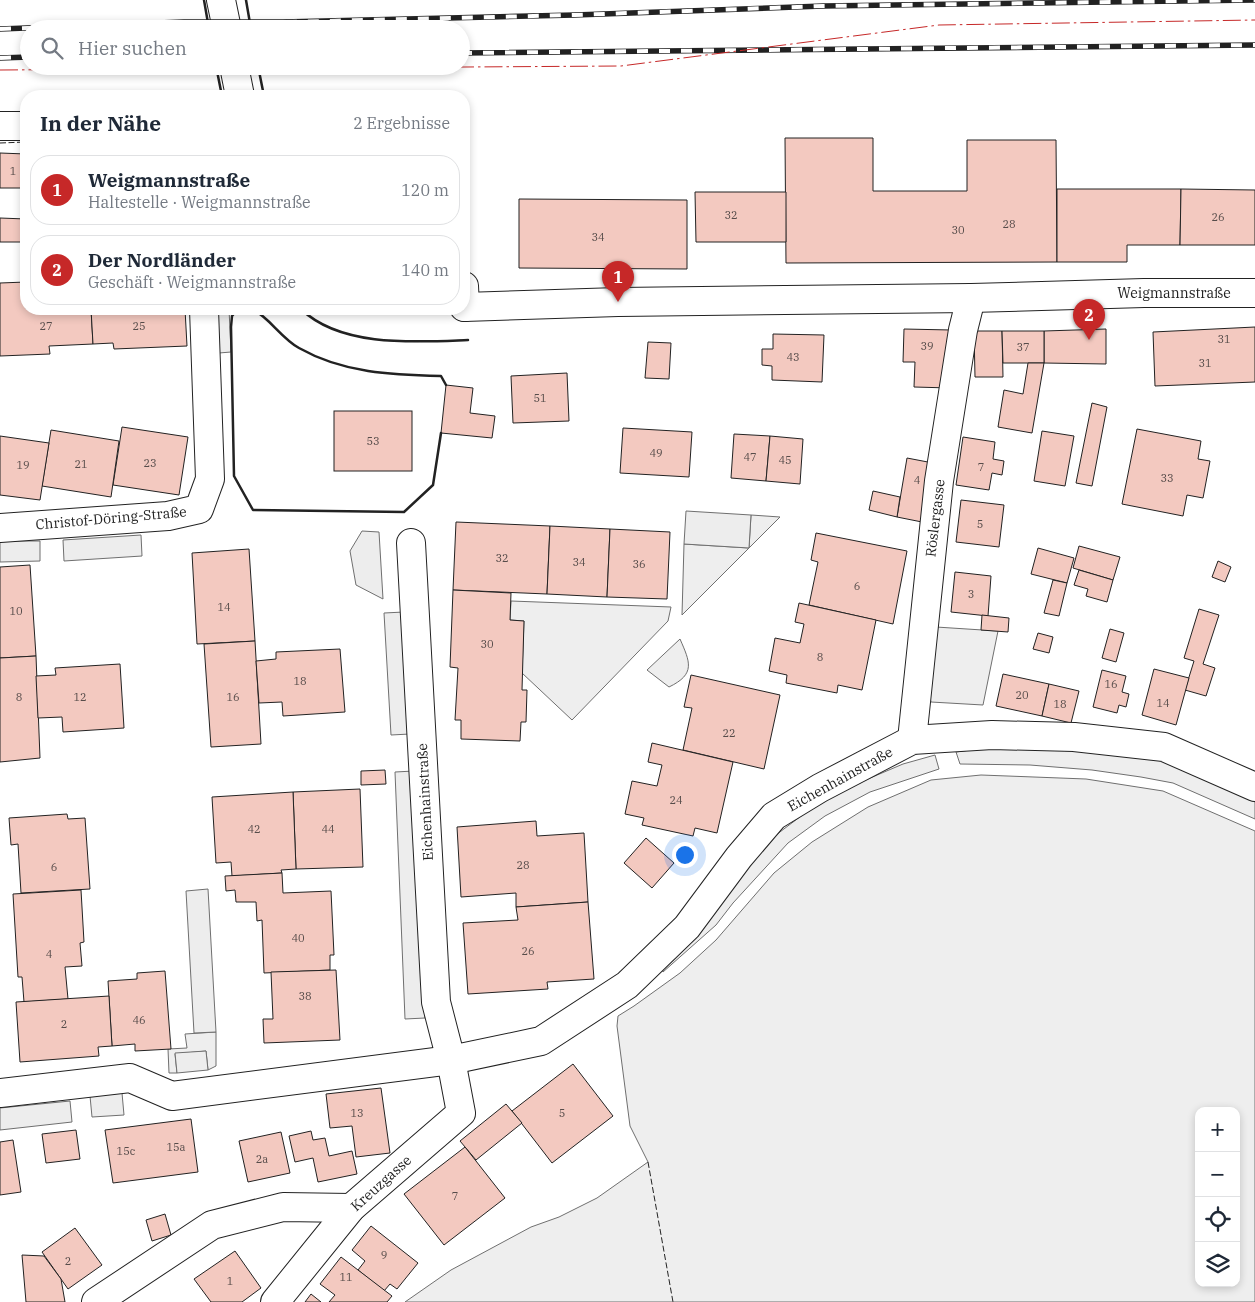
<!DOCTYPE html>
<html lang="de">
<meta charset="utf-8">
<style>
body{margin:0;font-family:"IBM Plex Serif",serif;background:#f6f6f7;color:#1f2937}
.controls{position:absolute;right:15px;bottom:15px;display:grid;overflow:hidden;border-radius:10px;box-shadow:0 2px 8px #0003}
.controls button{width:45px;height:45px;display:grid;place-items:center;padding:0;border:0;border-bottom:1px solid #e0e1e3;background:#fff;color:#1f2937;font:25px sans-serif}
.you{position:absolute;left:684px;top:854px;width:18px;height:18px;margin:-12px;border:4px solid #fff;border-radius:50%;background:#1a73e8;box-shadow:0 0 0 8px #1a73e833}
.badge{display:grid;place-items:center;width:32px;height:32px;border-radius:50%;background:#c62828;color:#fff;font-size:16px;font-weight:700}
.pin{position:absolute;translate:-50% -41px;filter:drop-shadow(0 1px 2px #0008)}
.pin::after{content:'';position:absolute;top:26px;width:18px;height:15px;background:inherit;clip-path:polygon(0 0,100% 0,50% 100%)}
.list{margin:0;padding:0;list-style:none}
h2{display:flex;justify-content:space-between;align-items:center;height:65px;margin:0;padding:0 20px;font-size:21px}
h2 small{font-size:16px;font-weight:400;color:#747a83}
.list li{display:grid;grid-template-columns:32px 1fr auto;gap:15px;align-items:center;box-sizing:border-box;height:70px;margin:0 10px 10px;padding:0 10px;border:1px solid #e0e1e3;border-radius:20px}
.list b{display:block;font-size:19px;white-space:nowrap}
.list p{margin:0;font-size:16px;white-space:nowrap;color:#747a83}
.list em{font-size:16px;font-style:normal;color:#747a83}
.icon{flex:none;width:28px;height:28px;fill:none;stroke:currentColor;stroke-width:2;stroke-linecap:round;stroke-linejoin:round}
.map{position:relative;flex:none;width:1255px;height:1302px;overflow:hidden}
.search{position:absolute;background:#fff;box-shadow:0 2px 8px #0003;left:20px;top:20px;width:450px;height:55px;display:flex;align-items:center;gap:12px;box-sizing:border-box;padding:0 18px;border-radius:28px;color:#747a83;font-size:19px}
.panel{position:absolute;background:#fff;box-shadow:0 2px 8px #0003;left:20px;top:90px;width:450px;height:225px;border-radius:20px}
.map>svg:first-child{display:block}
.green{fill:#eee;stroke:#6f6f6f;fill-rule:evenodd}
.parking{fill:#ededed;stroke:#6f6f6f}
.building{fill:#f3c9c0;stroke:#222}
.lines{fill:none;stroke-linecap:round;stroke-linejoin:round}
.minor-casing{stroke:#222;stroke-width:30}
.tertiary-casing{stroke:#222;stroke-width:30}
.minor{stroke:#fff;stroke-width:28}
.tertiary{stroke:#fff;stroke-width:28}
.rail-casing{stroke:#222;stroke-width:5.5}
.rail{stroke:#fff;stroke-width:4;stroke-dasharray:11;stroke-linecap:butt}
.fence{stroke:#222;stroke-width:1;stroke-dasharray:6 2.5;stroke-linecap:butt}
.wall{stroke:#222;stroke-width:2.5}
.power{stroke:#c62828;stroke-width:1;stroke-dasharray:18 4 2.5 4;stroke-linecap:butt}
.labels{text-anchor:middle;stroke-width:4;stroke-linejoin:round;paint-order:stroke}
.number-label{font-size:11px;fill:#564c4a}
.street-label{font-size:14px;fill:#222;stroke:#fff}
</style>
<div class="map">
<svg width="1255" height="1302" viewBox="0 0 1255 1302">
<rect width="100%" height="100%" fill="#fff"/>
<g class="green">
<path d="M 751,515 L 780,517 L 682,615 L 684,544 L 749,548 Z"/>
<path d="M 511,601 L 671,607 L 668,621 L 572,720 L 522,673 L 524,621 L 510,620 Z"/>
<path d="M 936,627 L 998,631 L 983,705 L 931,702 L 929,694 Z"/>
<path d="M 680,639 C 690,662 696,674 669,687 L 647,670 Z"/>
<path d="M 984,748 L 1047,748 L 1145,757 L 1169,763 L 1255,802 L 1255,819 L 1173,783 L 1141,777 L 1092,770 L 1030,765 L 960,764 L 956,752 Z"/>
<path d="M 935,755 L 939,769 L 870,792 L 825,816 L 788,843 L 733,903 L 716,925 L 663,972 L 662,967 L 772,838 L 805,813 L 842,790 L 903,764 Z"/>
<path d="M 981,775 L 1086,779 L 1163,791 L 1255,831 L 1255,1302 L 405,1302 L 451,1270 L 531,1227 L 559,1217 L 597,1198 L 648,1162 L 630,1126 L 617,1026 L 618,1016 L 634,1006 L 680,973 L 716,940 L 774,873 L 812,842 L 868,807 L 931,780 ZM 1199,1111 L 1236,1111 L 1236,1283 L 1199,1283 Z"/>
<path d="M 216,1032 L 216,1066 L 208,1070 L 206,1051 L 175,1054 L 177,1073 L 169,1073 L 168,1049 L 187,1048 L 185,1034 Z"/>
</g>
<g class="parking">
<path d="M 217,309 L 229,309 L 231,352 L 219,353 Z"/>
<path d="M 686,511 L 751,515 L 749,548 L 684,544 Z"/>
<path d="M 362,531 L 379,532 L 383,599 L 356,585 L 350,551 Z"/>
<path d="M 141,535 L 142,556 L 64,561 L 63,540 Z"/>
<path d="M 0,541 L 40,541 L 40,561 L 0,562 Z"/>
<path d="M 404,612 L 410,734 L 391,735 L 384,613 Z"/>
<path d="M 414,771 L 425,1018 L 405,1019 L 395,772 Z"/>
<path d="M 208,889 L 216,1032 L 194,1033 L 186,891 Z"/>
<path d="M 206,1051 L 208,1070 L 177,1073 L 175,1053 Z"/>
<path d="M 122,1093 L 124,1115 L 92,1117 L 90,1096 Z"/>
<path d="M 70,1101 L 72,1122 L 0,1130 L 0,1108 Z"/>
</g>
<g class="building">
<path d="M 785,138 L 873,138 L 873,191 L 967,191 L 967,140 L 1056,140 L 1057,262 L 786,263 Z"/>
<path d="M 0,153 L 26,154 L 26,188 L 0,188 Z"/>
<path d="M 1057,189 L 1181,189 L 1180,245 L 1127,245 L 1127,262 L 1057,262 Z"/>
<path d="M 1181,189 L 1255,190 L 1255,245 L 1180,245 Z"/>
<path d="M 695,192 L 786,192 L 786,242 L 696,242 Z"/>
<path d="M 519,199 L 687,200 L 687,269 L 519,268 Z"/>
<path d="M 0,218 L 26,219 L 26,242 L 0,242 Z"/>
<path d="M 26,282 L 26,309 L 91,309 L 93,344 L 49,346 L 50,354 L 0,356 L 0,283 Z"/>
<path d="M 91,309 L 185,309 L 187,346 L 114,349 L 113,343 L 93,344 Z"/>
<path d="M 1255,327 L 1255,382 L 1155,386 L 1153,332 Z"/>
<path d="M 904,329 L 951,330 L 950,388 L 914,387 L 915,362 L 903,362 Z"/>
<path d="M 1106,329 L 1106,364 L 1044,363 L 1044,331 Z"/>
<path d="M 974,331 L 1002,331 L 1003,377 L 975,377 Z"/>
<path d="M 1002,331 L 1044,331 L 1044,363 L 1003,363 Z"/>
<path d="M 773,334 L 824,335 L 822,382 L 772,380 L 772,366 L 762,365 L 762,349 L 773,349 Z"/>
<path d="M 648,342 L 671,343 L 669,379 L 645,378 Z"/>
<path d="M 1028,363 L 1044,363 L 1032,433 L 998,427 L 1004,390 L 1023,394 Z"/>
<path d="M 567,373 L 569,421 L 513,423 L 511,376 Z"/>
<path d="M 446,385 L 473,388 L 470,413 L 495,416 L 492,438 L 441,433 Z"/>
<path d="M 1092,403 L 1107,407 L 1092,486 L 1076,483 Z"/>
<rect x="334" y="411" width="78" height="60"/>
<path d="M 122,427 L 188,437 L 179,495 L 113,485 Z"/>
<path d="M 623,428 L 692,432 L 689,477 L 620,473 Z"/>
<path d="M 1137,429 L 1201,441 L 1198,459 L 1210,461 L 1203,498 L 1187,495 L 1183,516 L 1122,504 Z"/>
<path d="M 51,430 L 119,441 L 111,497 L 42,486 Z"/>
<path d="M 1042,431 L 1074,436 L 1065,486 L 1034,481 Z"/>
<path d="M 734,434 L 770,436 L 766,481 L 731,478 Z"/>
<path d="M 0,436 L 49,443 L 40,500 L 0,495 Z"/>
<path d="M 770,436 L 803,439 L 800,484 L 766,481 Z"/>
<path d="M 963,437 L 995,442 L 993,459 L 1004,461 L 1002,475 L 992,473 L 989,490 L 956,485 Z"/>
<path d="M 907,458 L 933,463 L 922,522 L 897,517 Z"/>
<path d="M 873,491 L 900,497 L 897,517 L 869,510 Z"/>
<path d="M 961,500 L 1004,505 L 999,547 L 956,542 Z"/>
<path d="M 456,522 L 550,526 L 547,594 L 453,590 Z"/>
<path d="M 550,526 L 610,529 L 607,597 L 547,594 Z"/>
<path d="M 610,529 L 670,532 L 667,599 L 607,597 Z"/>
<path d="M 816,533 L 907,551 L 893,624 L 809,605 L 818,562 L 811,560 Z"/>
<path d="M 1079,546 L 1120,557 L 1113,580 L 1073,568 Z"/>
<path d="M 1038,548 L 1074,558 L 1067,583 L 1031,574 Z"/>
<path d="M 249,549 L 255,641 L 197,644 L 192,553 Z"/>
<path d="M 1218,561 L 1231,567 L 1225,582 L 1212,577 Z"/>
<path d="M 30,565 L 36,656 L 0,658 L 0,567 Z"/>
<path d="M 1079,570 L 1113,580 L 1107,602 L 1086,596 L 1088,589 L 1074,585 Z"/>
<path d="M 955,572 L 991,576 L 988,616 L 951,612 Z"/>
<path d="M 1053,580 L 1067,583 L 1059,616 L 1044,613 Z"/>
<path d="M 453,590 L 511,593 L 510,620 L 524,621 L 522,690 L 527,690 L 526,722 L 521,722 L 520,741 L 461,739 L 461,720 L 455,720 L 458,668 L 450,667 Z"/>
<path d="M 799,603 L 876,620 L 862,690 L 838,685 L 837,693 L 786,683 L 787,675 L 769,671 L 775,638 L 800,643 L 804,624 L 795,622 Z"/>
<path d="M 1199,609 L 1219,615 L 1203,664 L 1215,668 L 1206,696 L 1185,690 L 1194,661 L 1184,658 Z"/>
<path d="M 982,615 L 1009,618 L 1008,632 L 981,630 Z"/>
<path d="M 1110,629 L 1124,633 L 1116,662 L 1102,658 Z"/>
<path d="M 1038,633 L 1053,637 L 1049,653 L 1033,649 Z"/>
<path d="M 255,641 L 261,744 L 211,747 L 204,644 Z"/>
<path d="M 340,649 L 345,712 L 283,716 L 282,702 L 259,703 L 256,661 L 276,659 L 276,652 Z"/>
<path d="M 36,656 L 40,758 L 0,762 L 0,658 Z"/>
<path d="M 120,664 L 124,728 L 63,732 L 62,717 L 38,718 L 36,676 L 56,675 L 55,668 Z"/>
<path d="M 1154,669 L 1189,678 L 1176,725 L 1142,715 Z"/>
<path d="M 1102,670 L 1126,676 L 1122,692 L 1129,694 L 1126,707 L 1119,705 L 1117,713 L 1093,707 Z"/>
<path d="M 1003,674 L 1049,684 L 1042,716 L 996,706 Z"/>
<path d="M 691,675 L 780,695 L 764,769 L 683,750 L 692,708 L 684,707 Z"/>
<path d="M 1049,684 L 1079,691 L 1071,723 L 1042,716 Z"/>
<path d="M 652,743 L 733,762 L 717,833 L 695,828 L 693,836 L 642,825 L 644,818 L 625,814 L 632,781 L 657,786 L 662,765 L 648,762 Z"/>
<path d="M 385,770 L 386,784 L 361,785 L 361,771 Z"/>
<path d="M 360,789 L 363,867 L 296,869 L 293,792 Z"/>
<path d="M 293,792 L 296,869 L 281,870 L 282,873 L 232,876 L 231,862 L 216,863 L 212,797 Z"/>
<path d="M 67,814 L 68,819 L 85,818 L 90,889 L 21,893 L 18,844 L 11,845 L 9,818 Z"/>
<path d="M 536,821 L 537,836 L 584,833 L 588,902 L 516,907 L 516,893 L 461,897 L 457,827 Z"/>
<path d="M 646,838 L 674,863 L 652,888 L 624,863 Z"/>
<path d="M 282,873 L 283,893 L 331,891 L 334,955 L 330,955 L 330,970 L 264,973 L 262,920 L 257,921 L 256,902 L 236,902 L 235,890 L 226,891 L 225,876 Z"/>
<path d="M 81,890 L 84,942 L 80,943 L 82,966 L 65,967 L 68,999 L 24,1002 L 22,977 L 18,977 L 13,894 Z"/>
<path d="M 588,902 L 594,979 L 547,982 L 548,989 L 468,994 L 463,923 L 518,920 L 516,907 Z"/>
<path d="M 336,970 L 340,1040 L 264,1043 L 263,1019 L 273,1019 L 271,972 Z"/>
<path d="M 165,971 L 171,1049 L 135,1051 L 135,1044 L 112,1046 L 108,981 L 137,979 L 137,973 Z"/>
<path d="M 109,996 L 112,1046 L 98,1047 L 99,1056 L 20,1062 L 16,1002 Z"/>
<path d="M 573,1064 L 613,1116 L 552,1163 L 512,1111 Z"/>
<path d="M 381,1088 L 390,1153 L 356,1157 L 352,1126 L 330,1128 L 326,1094 Z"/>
<path d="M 506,1104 L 522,1123 L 476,1160 L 460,1141 Z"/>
<path d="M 191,1119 L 198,1172 L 113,1183 L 105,1130 Z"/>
<path d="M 76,1130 L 80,1159 L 46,1163 L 42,1134 Z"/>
<path d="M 311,1131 L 313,1140 L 325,1138 L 329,1156 L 352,1151 L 357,1174 L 318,1182 L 313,1158 L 295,1162 L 289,1136 Z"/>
<path d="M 281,1132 L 290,1173 L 248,1182 L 239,1141 Z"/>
<path d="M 13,1140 L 21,1192 L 0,1195 L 0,1142 Z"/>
<path d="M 465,1147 L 505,1198 L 444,1245 L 404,1194 Z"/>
<path d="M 165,1214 L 171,1235 L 152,1241 L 146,1220 Z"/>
<path d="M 371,1226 L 418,1263 L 397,1289 L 390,1284 L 384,1291 L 358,1270 L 365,1261 L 352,1250 Z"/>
<path d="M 75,1228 L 102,1265 L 68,1289 L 42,1252 Z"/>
<path d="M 235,1251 L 261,1288 L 242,1302 L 211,1302 L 194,1279 Z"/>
<path d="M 22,1255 L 44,1256 L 61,1279 L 65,1302 L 26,1302 Z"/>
<path d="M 341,1257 L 392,1296 L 387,1302 L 329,1302 L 335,1295 L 320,1284 Z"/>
<path d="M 311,1294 L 321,1302 L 305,1302 Z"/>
</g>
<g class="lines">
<defs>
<g id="minor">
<path d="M 0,126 L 26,126"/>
<path d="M 464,286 L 465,307"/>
<path d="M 0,528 L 168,516 L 199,509 L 210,479 L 204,309"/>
<path d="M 912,740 L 939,481 L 963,330 L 971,298"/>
<path d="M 0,1093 L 130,1078 L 172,1096 L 451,1060 L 541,1041 L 627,985 L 687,927 L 739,857 L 774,816 L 820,788 L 912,740 L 992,735 L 1074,737 L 1164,747 L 1255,787"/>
<path d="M 96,1302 L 212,1225 L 283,1207 L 351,1208"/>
<path d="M 275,1302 L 351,1208 L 461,1113 L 451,1060 L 436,1002 L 411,543"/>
</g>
<g id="tertiary">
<path d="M 221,0 L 227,29"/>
<path d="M 234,66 L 240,96"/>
<path d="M 464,307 L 618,302 L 971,298 L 1144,293 L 1255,293"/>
</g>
</defs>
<use href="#minor" class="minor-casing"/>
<use href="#tertiary" class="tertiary-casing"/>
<use href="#minor" class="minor"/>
<use href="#tertiary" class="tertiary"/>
<defs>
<g id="rail">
<path d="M 0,29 L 184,22 L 283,22 L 575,15 L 823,6 L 1255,0"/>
<path d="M 461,53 L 1255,45"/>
<path d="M 0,58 L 29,57"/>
</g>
</defs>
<use href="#rail" class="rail-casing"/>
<use href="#rail" class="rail"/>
<g class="fence">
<path d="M 204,0 L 209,29"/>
<path d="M 246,0 L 251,29"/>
<path d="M 216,66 L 222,96"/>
<path d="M 258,66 L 264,96"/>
<path d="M 0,143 L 26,142"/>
<path d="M 301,309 C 341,348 417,342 468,340"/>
<path d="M 648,1162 L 673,1302"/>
</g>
<g class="wall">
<path d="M 204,0 L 209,29"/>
<path d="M 246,0 L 251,29"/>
<path d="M 216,66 L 222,96"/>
<path d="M 258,66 L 264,96"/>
<path d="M 238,309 L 232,316 L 231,327 L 234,476 L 253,510 L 404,512 L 433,485 L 441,433"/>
<path d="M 252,309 C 268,316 281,338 299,348 C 343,373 392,375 441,376 L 446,385"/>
<path d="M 301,309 C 341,348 417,342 468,340"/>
</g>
<path class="power" d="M 0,70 L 621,66 L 939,25 L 1255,20"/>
</g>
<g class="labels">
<g class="number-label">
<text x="13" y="175">1</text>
<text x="731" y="219">32</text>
<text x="1218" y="221">26</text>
<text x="1009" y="228">28</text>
<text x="958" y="234">30</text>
<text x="598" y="241">34</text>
<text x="46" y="330">27</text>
<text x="139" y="330">25</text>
<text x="1224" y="343">31</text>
<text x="927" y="350">39</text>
<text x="1023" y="351">37</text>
<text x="793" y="361">43</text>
<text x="1205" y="367">31</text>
<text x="540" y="402">51</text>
<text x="373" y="445">53</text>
<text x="656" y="457">49</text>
<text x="750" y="461">47</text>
<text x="785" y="464">45</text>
<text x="150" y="467">23</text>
<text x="81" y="468">21</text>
<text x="23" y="469">19</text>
<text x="981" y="471">7</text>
<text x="1167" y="482">33</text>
<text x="917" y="484">4</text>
<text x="980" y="528">5</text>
<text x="502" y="562">32</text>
<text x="579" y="566">34</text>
<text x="639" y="568">36</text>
<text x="857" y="590">6</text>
<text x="971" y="598">3</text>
<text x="224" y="611">14</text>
<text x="16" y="615">10</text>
<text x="487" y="648">30</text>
<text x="820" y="661">8</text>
<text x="300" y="685">18</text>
<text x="1111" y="688">16</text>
<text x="1022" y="699">20</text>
<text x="19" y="701">8</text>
<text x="80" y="701">12</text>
<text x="233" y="701">16</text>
<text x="1163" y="707">14</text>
<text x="1060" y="708">18</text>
<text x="729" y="737">22</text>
<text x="676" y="804">24</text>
<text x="254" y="833">42</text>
<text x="328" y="833">44</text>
<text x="523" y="869">28</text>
<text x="54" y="871">6</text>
<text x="298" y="942">40</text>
<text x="528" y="955">26</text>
<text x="49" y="958">4</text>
<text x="305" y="1000">38</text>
<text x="139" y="1024">46</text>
<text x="64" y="1028">2</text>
<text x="357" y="1117">13</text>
<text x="562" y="1117">5</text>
<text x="176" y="1151">15a</text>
<text x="126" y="1155">15c</text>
<text x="262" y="1163">2a</text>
<text x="455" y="1200">7</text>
<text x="384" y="1259">9</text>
<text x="68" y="1265">2</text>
<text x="346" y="1281">11</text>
<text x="230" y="1285">1</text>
</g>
<g class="street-label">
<text x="1174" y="298">Weigmannstraße</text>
<text transform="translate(111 518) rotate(-5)" y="5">Christof-Döring-Straße</text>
<text transform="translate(935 518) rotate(-83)" y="5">Röslergasse</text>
<text transform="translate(840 779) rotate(-29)" y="5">Eichenhainstraße</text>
<text transform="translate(425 802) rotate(-93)" y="5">Eichenhainstraße</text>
<text transform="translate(381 1183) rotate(-42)" y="5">Kreuzgasse</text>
</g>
</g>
</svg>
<div class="controls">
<button>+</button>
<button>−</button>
<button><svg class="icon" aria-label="locate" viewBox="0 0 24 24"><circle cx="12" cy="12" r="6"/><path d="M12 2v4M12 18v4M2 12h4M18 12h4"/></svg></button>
<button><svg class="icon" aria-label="layers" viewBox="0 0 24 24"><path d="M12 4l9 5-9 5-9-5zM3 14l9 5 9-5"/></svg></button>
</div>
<div class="you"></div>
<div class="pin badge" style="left:618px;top:302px">1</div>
<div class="pin badge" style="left:1089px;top:340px">2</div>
<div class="search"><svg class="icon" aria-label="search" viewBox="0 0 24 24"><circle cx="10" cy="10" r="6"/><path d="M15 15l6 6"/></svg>Hier suchen</div>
<section class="panel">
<h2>In der Nähe<small>2 Ergebnisse</small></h2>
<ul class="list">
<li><span class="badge">1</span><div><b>Weigmannstraße</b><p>Haltestelle · Weigmannstraße</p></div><em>120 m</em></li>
<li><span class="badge">2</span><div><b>Der Nordländer</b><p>Geschäft · Weigmannstraße</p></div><em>140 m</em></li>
</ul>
</section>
</div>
